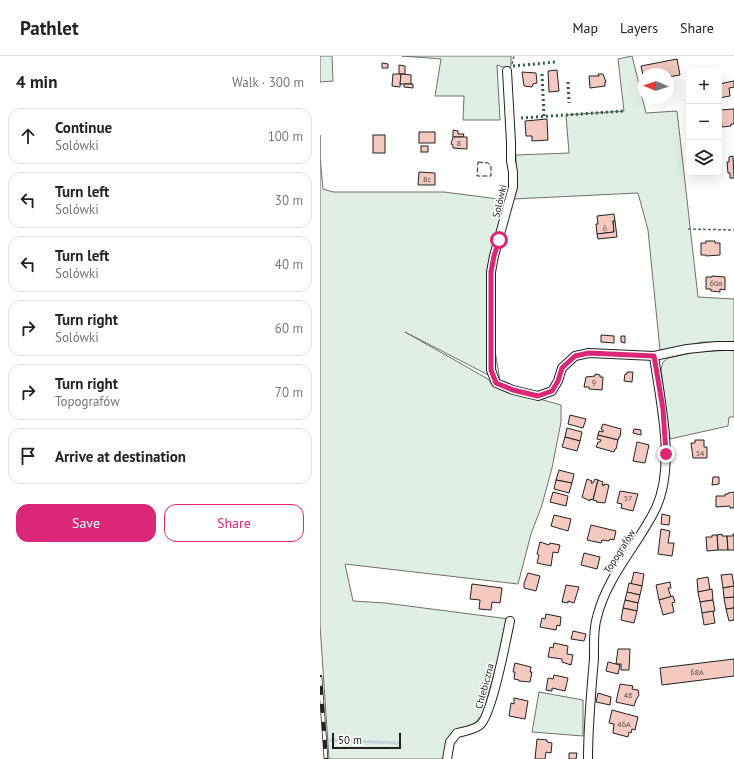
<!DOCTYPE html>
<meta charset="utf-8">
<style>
body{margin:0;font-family:"PT Sans",sans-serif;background:#f2f2f2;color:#222}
.controls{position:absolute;right:12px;top:12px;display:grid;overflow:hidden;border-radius:8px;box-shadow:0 4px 16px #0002}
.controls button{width:36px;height:36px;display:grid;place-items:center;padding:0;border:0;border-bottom:1px solid #e0e0e0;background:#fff;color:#222;font:20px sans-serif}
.compass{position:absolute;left:318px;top:12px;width:36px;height:36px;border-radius:50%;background:#fff;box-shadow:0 4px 16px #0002;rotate:272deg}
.scale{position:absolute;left:12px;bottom:10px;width:69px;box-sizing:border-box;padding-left:4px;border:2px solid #222;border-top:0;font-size:11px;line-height:14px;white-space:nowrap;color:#222;-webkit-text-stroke:3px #fff;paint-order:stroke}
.stop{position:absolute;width:12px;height:12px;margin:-9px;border:3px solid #db2777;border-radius:50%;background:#fff}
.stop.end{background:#db2777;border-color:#fff;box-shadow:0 1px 4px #0008}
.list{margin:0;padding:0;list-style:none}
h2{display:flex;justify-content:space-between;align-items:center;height:52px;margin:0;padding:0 16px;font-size:17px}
h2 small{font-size:13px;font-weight:400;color:#767676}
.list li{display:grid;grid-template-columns:26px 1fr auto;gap:12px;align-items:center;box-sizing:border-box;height:56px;margin:0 8px 8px;padding:0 8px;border:1px solid #e0e0e0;border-radius:12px}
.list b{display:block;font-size:15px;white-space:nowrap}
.list p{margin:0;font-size:13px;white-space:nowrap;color:#767676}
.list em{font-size:13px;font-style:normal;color:#767676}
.actions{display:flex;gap:8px;padding:12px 16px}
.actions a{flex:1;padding:9px 0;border:1px solid #db2777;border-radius:12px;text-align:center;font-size:14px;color:#db2777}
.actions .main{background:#db2777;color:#fff}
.icon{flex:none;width:22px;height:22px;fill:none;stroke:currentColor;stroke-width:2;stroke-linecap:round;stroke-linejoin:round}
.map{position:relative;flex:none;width:414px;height:703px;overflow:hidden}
header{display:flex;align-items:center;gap:24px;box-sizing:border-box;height:56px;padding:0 20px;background:#fff;border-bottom:1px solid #e0e0e0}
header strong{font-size:19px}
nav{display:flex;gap:22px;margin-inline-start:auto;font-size:14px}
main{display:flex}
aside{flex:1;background:#fff}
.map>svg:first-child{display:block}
.green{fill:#e0efe3;stroke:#6f6f6f}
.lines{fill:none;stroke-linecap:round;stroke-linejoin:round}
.stream{stroke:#c7d3dd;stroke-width:3}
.building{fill:#f3c9c0;stroke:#222}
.minor-casing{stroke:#222;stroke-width:10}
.path{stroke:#646464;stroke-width:1.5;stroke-dasharray:3 2;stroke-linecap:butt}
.minor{stroke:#fff;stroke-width:8}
.rail-casing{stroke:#222;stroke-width:4.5}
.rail{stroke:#fff;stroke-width:3;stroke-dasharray:9;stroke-linecap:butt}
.hedge{stroke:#2f5e38;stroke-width:3;stroke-dasharray:2 3;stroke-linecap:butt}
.fence{stroke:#222;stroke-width:1;stroke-dasharray:5 2;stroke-linecap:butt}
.route{stroke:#db2777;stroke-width:5}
.labels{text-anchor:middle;stroke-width:3;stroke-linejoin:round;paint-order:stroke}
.number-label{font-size:8px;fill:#564c4a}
.street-label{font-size:10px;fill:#222;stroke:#fff}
</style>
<header>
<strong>Pathlet</strong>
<nav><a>Map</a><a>Layers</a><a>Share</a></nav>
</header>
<main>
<aside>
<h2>4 min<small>Walk · 300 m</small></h2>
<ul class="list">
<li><svg class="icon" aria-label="ahead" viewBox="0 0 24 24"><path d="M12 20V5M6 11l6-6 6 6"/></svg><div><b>Continue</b><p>Solówki</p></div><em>100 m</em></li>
<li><svg class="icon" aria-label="left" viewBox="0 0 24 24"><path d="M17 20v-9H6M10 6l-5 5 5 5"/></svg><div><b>Turn left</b><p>Solówki</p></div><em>30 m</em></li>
<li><svg class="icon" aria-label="left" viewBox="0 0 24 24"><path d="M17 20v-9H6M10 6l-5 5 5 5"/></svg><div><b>Turn left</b><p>Solówki</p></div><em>40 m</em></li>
<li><svg class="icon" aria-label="right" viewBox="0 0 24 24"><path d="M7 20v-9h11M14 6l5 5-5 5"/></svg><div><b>Turn right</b><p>Solówki</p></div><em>60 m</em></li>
<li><svg class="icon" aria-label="right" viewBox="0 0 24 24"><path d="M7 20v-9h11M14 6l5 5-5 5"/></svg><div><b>Turn right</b><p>Topografów</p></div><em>70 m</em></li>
<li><svg class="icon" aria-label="arrive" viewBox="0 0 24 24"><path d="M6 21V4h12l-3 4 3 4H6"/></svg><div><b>Arrive at destination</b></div></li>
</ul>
<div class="actions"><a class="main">Save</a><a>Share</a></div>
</aside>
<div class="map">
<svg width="414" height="703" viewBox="0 0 414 703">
<rect width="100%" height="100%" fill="#fff"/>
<g class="green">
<path d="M 0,0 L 12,0 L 13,25 L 0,26 Z"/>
<path d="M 82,0 L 191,0 L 191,11 L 183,11 L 177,9 L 180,64 L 143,64 L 144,40 L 115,40 L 121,3 Z"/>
<path d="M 312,0 L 326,57 L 357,55 L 378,241 L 414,243 L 414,287 L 383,286 L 351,293 L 340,294 L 328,174 L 318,137 L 193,143 L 196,131 L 196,99 L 249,97 L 246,59 L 304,55 L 298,3 Z"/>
<path d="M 0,79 L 0,101 L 3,133 L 13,136 L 124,136 L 186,144 L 168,209 L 167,246 L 180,325 L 85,276 L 168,323 L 173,330 L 241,349 L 241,366 L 232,412 L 222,449 L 211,478 L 198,528 L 25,508 L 33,545 L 65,547 L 189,563 L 163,658 L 153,669 L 134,675 L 125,703 L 9,703 L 0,569 Z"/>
<path d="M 414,294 L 414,361 L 409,361 L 408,370 L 350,383 L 341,313 L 343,306 L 348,302 L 376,296 Z"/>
<path d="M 219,636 L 263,644 L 263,680 L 212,676 Z"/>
</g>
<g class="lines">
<path class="stream" d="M 10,684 L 78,687"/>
</g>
<g class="building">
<path d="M 357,3 L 360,19 L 348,21 L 348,18 L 324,18 L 324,24 L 321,10 Z"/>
<path d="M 62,7 L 68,8 L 68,12 L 62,12 Z"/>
<path d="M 79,9 L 85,10 L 85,18 L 79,18 Z"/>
<path d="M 237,14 L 239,35 L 229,36 L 228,15 Z"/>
<path d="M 202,16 L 216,17 L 217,27 L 213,28 L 212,31 L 204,30 Z"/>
<path d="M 73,18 L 81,18 L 80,31 L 72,30 Z"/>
<path d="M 81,18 L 91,19 L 91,28 L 80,28 Z"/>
<path d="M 278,18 L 283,18 L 286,26 L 285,26 L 285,30 L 270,32 L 269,20 L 279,20 Z"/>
<path d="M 414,25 L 414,31 L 409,32 L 410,40 L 399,42 L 399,28 Z"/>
<path d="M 84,28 L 93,28 L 93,32 L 84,31 Z"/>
<path d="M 414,53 L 414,68 L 411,68 L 411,70 L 402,71 L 400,54 Z"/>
<path d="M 227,63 L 228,84 L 212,85 L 212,80 L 206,80 L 205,65 Z"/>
<path d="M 133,74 L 138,75 L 138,78 L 144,78 L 143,81 L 133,81 Z"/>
<rect x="99" y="76" width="16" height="11"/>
<rect x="53" y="79" width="12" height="18"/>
<path d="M 133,81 L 147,81 L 147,93 L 133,92 L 133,89 L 131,88 Z"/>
<rect x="101" y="90" width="7" height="6"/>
<path d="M 413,100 L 414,122 L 410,122 L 410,117 L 408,117 L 407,106 L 409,106 L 409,101 Z"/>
<path d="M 99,116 L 115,117 L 115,129 L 98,129 Z"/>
<path d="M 294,158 L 295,165 L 293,165 L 294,176 L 277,178 L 276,168 L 278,168 L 277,160 Z"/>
<path d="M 293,165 L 295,165 L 297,181 L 278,183 L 277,178 L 294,176 Z"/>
<path d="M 386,185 L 395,185 L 395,187 L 400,187 L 400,199 L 386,200 L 386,199 L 381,199 L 381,187 L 386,187 Z"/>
<path d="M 392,220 L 405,221 L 405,234 L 400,233 L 400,236 L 391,235 L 391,233 L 386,233 L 386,221 L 392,221 Z"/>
<path d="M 281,279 L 294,280 L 294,287 L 281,286 Z"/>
<path d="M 301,280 L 305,280 L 305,287 L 301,286 Z"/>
<path d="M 307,316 L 313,316 L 312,326 L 304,325 L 305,318 L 307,318 Z"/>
<path d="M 275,318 L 280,319 L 280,321 L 283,321 L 282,334 L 269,333 L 269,331 L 264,331 L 266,321 L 275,320 Z"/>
<path d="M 250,359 L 266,363 L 263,372 L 248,368 Z"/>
<path d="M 283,368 L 301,373 L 300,381 L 299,381 L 298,384 L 278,379 L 279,375 L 283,376 L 283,374 L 281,373 Z"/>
<path d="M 247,372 L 262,376 L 260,385 L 245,381 Z"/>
<path d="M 314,373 L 321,374 L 321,379 L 313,377 Z"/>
<path d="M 278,379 L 298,384 L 296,393 L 295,393 L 294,396 L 276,391 L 278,386 L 280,386 L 281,384 L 277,383 Z"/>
<path d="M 245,381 L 260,385 L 257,395 L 242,391 Z"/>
<path d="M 375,384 L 384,384 L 384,391 L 387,391 L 387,402 L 373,402 L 371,387 L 375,387 Z"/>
<path d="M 317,386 L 329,389 L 325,407 L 313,405 Z"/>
<path d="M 239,414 L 254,418 L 252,427 L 236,424 Z"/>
<path d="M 393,421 L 399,421 L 399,428 L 392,429 Z"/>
<path d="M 267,423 L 272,425 L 271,427 L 273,427 L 275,423 L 278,424 L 273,444 L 270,443 L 270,445 L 262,441 Z"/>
<path d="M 236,424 L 252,427 L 249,437 L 234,433 Z"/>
<path d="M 278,424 L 283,426 L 282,429 L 284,430 L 284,428 L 289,429 L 285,447 L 276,446 L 277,445 L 273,444 Z"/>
<path d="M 300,435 L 318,438 L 313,455 L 301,452 L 302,448 L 297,447 Z"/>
<path d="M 233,436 L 248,440 L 246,450 L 230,446 Z"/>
<path d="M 414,436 L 414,452 L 410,452 L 410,450 L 396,451 L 396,440 L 405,440 L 405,438 L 408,438 L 408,437 Z"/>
<path d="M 342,458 L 350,460 L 349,469 L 341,468 Z"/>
<path d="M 234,459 L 251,463 L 248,475 L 231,470 Z"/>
<path d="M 271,469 L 296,475 L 294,484 L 290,483 L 289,485 L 282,484 L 281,487 L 267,484 Z"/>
<path d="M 341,473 L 350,475 L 348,487 L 354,487 L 352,500 L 338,498 Z"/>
<path d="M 402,478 L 402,480 L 407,480 L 408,494 L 398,494 L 397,479 Z"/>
<path d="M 413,478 L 414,478 L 414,494 L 408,494 L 407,480 L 413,480 Z"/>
<path d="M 392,479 L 397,479 L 398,494 L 387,495 L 386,481 L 392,481 Z"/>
<path d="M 220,486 L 229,489 L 230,487 L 240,489 L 238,497 L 233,496 L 231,510 L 217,507 L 219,499 L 217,498 Z"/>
<path d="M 264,497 L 280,501 L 277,513 L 261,509 Z"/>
<path d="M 314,516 L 324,518 L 322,530 L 311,528 Z"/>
<path d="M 208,517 L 220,520 L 216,535 L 204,532 L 204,527 Z"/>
<path d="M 412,518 L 414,530 L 403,532 L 401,519 Z"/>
<path d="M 388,521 L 390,534 L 378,536 L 377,523 Z"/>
<path d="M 350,526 L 351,532 L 348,532 L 351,541 L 339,544 L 336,529 Z"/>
<path d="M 309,527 L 322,530 L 320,539 L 307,536 Z"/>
<path d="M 152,528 L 182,532 L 180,547 L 172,546 L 171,554 L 159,553 L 160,544 L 150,543 Z"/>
<path d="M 246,529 L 259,531 L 254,547 L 248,545 L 248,547 L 242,546 Z"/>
<path d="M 414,530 L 414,541 L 404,542 L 403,532 Z"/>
<path d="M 392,533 L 393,544 L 380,546 L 378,536 Z"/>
<path d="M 307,536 L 320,539 L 318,547 L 305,544 Z"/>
<path d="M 353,540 L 355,546 L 352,547 L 354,556 L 343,559 L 339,544 Z"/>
<path d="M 414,541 L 414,552 L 406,553 L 404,542 Z"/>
<path d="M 305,544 L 318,547 L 317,555 L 303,552 Z"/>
<path d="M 393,544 L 395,555 L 382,557 L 380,546 Z"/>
<path d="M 303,552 L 317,555 L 314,567 L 301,564 Z"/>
<path d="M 414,552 L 414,564 L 409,565 L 406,553 Z"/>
<path d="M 393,555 L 395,567 L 384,569 L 382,557 Z"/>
<path d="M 226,558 L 241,561 L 240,570 L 237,569 L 236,574 L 220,571 L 222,562 L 225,563 Z"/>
<path d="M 253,575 L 266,578 L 264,585 L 251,583 Z"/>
<path d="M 234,587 L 248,590 L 247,598 L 253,599 L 251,609 L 242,606 L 242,603 L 228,601 L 230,591 L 233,592 Z"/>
<path d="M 298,593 L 310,593 L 309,614 L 301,614 L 301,608 L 296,608 Z"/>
<path d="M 414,603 L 414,620 L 342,629 L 340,612 Z"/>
<path d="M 288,606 L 300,609 L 298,618 L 286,615 Z"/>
<path d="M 195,607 L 211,611 L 210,616 L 212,616 L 210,626 L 199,625 L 199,624 L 194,623 L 195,616 L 193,616 Z"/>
<path d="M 234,619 L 248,622 L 245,635 L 232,632 L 232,635 L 226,634 L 228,622 L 233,623 Z"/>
<path d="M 300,628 L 313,630 L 312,633 L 318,634 L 319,639 L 316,644 L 314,650 L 296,646 Z"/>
<path d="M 278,637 L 291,641 L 290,649 L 276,646 Z"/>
<path d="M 194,642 L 208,645 L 205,663 L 189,660 L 191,647 L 194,648 Z"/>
<path d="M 292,654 L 318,661 L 315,674 L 312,673 L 311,677 L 309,676 L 308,681 L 293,677 L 294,668 L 289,667 Z"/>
<path d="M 217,683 L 227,684 L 227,686 L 232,687 L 231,697 L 226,696 L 225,703 L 215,703 Z"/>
<path d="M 249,697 L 257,697 L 256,703 L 249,703 Z"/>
</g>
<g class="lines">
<defs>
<g id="minor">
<path d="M 187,15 L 191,86 L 191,105 L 193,116 L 193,131 L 174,200 L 171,216 L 171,314 L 176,327 L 193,334 L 218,340 L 232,335 L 238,325 L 242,312 L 255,300 L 269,297 L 334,300 L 367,293 L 396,290 L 414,290"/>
<path d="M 127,703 L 130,686 L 137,677 C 145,675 154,674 160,669 C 172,659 186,584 190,565"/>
<path d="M 268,703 C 268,670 271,636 274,603 C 274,590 273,574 277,561 C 287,520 318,489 336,452 C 356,408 340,345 334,300"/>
</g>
</defs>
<use href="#minor" class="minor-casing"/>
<g class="path">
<path d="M 192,8 L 194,0"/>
<path d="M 368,173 L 414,174"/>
</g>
<use href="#minor" class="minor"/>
<defs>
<path id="rail" d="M 0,621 L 6,703"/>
</defs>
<use href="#rail" class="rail-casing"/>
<use href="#rail" class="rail"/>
<g class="hedge">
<path d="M 193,10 L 236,6"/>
<path d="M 222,18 L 224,60"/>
<path d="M 248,26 L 249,47"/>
<path d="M 201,62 L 304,55"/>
</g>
<path class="fence" d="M 158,106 L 168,107 L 171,110 L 171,120 L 157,120 Z"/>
</g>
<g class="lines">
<path class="route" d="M 179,184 L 174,200 L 171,216 L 171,314 L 176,327 L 193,334 L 218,340 L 232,335 L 238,325 L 242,312 L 255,300 L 269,297 L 334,300 L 343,353 L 346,398"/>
</g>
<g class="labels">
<g class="number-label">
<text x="139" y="90">8</text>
<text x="107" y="126">8c</text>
<text x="285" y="175">6</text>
<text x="396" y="230">60a</text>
<text x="274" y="329">9</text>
<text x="380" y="400">54</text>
<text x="308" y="445">57</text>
<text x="377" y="619">68A</text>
<text x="308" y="642">48</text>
<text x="304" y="671">46A</text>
</g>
<g class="street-label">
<text transform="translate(179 145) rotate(-77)" y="4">Solówki</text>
<text transform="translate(299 495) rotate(-58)" y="4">Topografów</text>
<text transform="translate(164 630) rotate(-75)" y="4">Chlebiczna</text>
</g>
</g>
</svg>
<div class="controls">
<button>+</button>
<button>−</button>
<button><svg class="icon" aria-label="layers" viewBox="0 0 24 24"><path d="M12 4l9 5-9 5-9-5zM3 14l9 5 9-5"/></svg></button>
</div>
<svg class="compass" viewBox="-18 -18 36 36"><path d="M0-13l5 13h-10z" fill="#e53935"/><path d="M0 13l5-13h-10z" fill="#767676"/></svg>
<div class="scale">50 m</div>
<div class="stop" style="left:179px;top:184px"></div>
<div class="stop end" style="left:346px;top:398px"></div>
</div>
</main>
